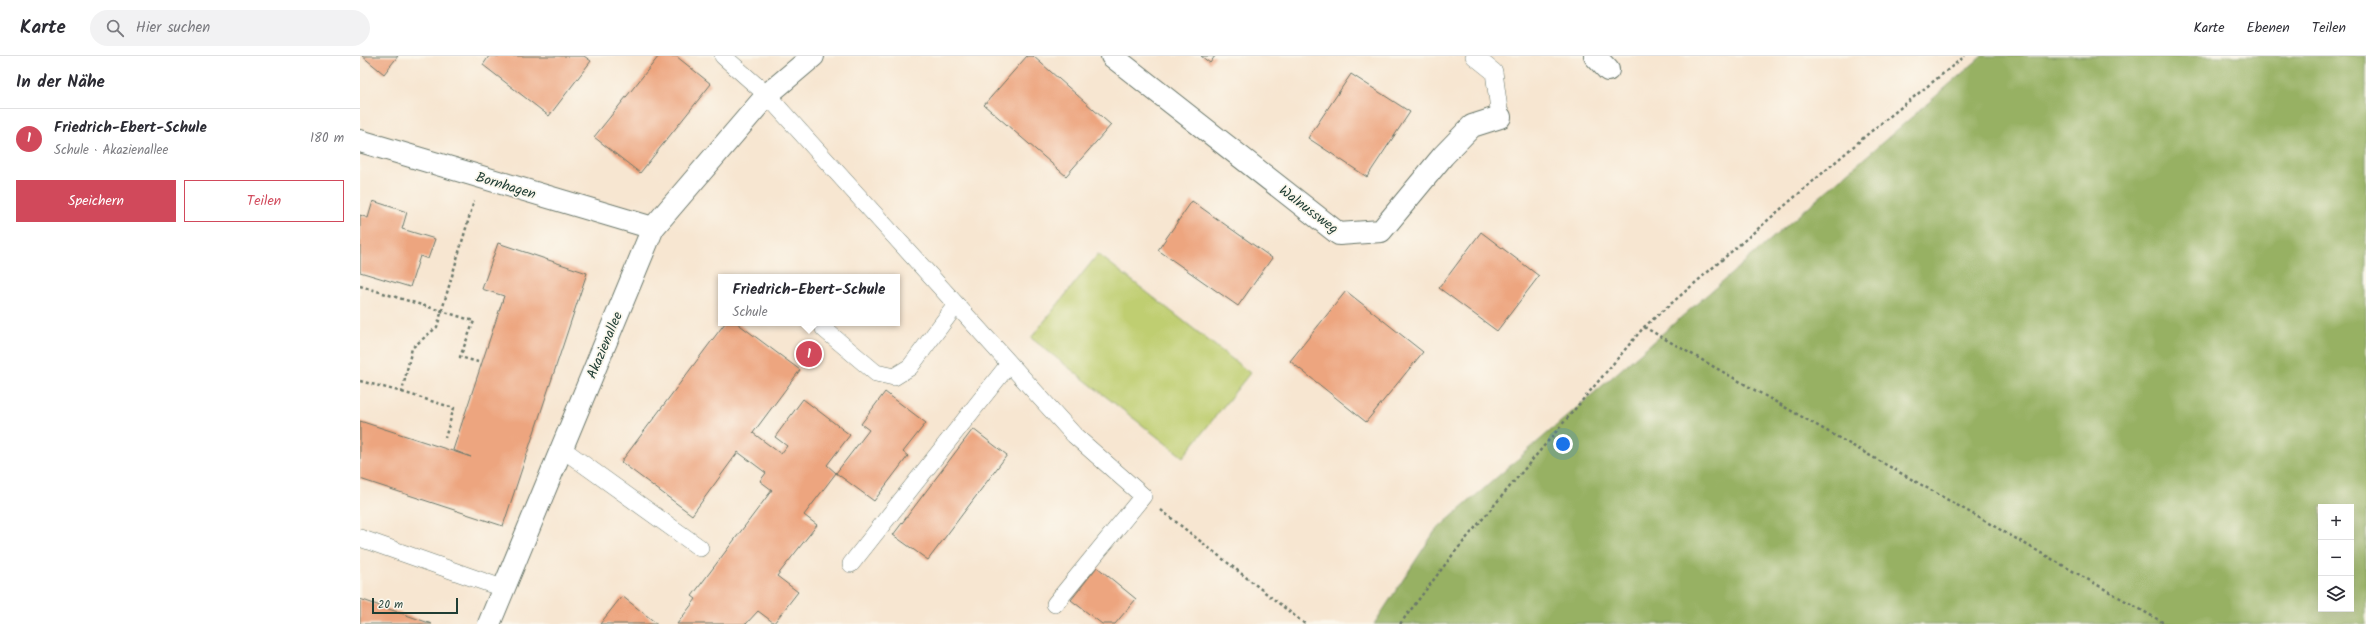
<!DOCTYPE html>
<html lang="de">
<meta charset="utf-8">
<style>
body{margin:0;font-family:Kalam,sans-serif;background:#f2f2f3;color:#2b2b33}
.controls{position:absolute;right:12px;bottom:12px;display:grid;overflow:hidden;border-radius:0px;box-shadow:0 4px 16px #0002}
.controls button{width:36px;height:36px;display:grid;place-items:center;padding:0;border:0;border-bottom:1px solid #e1e1e2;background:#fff;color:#2b2b33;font:20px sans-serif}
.scale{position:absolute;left:12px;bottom:10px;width:86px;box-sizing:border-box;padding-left:4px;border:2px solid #1f3d34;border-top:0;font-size:11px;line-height:14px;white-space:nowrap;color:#1f3d34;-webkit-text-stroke:3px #fbf7ec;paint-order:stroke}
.you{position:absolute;left:1203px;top:388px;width:14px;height:14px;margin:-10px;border:3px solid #fff;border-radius:50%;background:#1a73e8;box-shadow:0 0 0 6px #1a73e833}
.badge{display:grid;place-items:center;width:26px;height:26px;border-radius:50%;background:#d1495b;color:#fff;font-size:13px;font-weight:700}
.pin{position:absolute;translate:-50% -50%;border:2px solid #fff;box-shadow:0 1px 4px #0006}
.popup{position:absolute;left:358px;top:218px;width:182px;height:52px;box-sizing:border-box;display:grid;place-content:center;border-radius:0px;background:#fff;filter:drop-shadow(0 1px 3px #0005);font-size:13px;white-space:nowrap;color:#7c7c81}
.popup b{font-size:15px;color:#2b2b33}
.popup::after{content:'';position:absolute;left:50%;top:100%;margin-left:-8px;border:8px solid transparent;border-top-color:#fff}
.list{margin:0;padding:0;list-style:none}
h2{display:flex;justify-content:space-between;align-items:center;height:52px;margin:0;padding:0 16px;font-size:17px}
h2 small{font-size:13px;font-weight:400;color:#7c7c81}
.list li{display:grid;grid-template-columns:26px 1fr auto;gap:12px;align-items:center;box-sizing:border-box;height:60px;padding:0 16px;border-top:1px solid #e1e1e2}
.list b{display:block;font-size:15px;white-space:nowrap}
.list p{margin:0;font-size:13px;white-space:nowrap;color:#7c7c81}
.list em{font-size:13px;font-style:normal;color:#7c7c81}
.actions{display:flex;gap:8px;padding:12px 16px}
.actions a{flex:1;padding:9px 0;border:1px solid #d1495b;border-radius:0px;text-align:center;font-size:14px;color:#d1495b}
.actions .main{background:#d1495b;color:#fff}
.icon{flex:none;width:22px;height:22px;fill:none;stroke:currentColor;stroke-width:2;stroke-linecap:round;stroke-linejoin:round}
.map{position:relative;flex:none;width:2006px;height:568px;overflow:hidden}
header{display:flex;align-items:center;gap:24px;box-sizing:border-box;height:56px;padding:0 20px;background:#fff;border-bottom:1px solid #e1e1e2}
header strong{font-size:19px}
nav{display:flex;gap:22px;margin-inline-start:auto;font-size:14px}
.search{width:280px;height:36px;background:#f2f2f3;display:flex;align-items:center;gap:10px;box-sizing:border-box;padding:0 14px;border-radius:22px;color:#7c7c81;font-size:15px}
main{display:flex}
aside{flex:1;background:#fff}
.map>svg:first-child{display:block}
.green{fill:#bfce71;stroke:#6f8652}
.forest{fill:#97b163;stroke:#5b774c;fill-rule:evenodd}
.building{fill:#eda57f}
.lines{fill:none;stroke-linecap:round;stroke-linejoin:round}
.service-casing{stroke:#6b786b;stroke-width:18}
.minor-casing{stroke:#6b786b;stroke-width:24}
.path{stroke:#6b786b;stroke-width:2.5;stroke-dasharray:3 3;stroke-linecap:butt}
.service{stroke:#fff;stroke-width:17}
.minor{stroke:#fff;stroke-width:22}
.labels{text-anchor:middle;stroke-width:3.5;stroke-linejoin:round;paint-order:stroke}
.street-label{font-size:14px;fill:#1f3d34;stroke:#fbf7ec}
</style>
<header>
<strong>Karte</strong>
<div class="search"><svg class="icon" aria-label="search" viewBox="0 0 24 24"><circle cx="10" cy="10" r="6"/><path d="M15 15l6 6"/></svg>Hier suchen</div>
<nav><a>Karte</a><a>Ebenen</a><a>Teilen</a></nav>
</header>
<main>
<aside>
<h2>In der Nähe<small></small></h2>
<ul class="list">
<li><span class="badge">1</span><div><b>Friedrich-Ebert-Schule</b><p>Schule · Akazienallee</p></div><em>180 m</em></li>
</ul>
<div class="actions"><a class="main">Speichern</a><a>Teilen</a></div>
</aside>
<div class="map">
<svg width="2006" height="568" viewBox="0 0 2006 568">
<rect width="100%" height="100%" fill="#fbf7ec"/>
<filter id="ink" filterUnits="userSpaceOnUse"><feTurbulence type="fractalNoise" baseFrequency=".025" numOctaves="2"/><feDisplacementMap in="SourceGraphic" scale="8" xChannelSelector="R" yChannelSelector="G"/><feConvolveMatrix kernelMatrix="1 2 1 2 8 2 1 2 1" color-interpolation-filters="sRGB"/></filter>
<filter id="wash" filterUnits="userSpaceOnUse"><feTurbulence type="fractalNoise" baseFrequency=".012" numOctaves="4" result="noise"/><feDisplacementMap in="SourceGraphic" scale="16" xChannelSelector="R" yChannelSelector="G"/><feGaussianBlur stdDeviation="0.9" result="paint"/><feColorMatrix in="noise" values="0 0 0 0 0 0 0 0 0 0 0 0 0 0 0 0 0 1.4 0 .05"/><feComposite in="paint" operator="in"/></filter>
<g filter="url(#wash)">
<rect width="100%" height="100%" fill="#f7e6d1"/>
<path class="green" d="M 738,198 L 890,317 L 823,401 L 671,282 Z"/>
<path class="forest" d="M 1622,0 L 2006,0 L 2006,568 L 1014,568 L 1075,475 ZM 1961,451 L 1991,451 L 1991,553 L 1961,553 Z"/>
<g id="blocks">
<g class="building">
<path d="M 2,0 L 38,0 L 24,18 Z"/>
<path d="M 129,0 L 224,0 L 231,5 L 189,60 L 123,9 Z"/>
<path d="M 299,0 L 316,0 L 351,28 L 280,117 L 234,81 Z"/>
<path d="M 667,0 L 673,0 L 751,69 L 706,120 L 624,49 Z"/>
<path d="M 841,0 L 855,0 L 850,7 Z"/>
<path d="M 991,18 L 1050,56 L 1007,121 L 948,82 Z"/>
<path d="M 13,145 L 47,156 L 42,173 L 75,183 L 68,203 L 60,200 L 50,231 L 0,216 L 0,159 L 8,162 Z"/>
<path d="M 832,145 L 912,202 L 878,250 L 798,194 Z"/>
<path d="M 1121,176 L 1179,220 L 1137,275 L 1079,232 Z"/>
<path d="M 138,187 L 227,217 L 143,470 L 0,423 L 0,365 L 111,401 L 93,394 L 144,240 L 122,233 Z"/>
<path d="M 986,235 L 1063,296 L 1006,366 L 930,305 Z"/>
<path d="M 365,267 L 377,267 L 440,314 L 393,377 L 421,398 L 427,390 L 415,381 L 443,343 L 490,379 L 467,409 L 476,417 L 509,374 L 501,368 L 525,336 L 566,367 L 543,396 L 548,400 L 514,445 L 476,417 L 444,459 L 457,469 L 417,520 L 438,536 L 414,567 L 398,555 L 386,568 L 317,568 L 336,543 L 332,540 L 412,434 L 400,425 L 406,417 L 378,396 L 332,459 L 261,406 Z"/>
<path d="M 613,373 L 647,399 L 568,504 L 533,479 Z"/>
<path d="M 737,511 L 776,543 L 755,568 L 742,568 L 711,544 Z"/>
<path d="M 262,540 L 296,567 L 296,568 L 240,568 Z"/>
<path d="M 0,543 L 72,568 L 0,568 Z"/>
</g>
</g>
</g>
<g filter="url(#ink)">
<use href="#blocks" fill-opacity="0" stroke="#6b786b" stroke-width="1"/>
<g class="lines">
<defs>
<g id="service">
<path d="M 363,0 L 407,39 L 714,379 L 783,440 L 695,548"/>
<path d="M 1114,0 L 1134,16 L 1140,61"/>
<path d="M 464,273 L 516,317 L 534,321 L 550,311 L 596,249"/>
<path d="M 201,392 L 340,492"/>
<path d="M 0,482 L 142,532"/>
<path d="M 491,508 L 649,308"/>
</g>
<g id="minor">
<path d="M 752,0 L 979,178 L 1021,175 L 1083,100 L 1112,70 L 1140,61"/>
<path d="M 1235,0 L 1248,14"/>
<path d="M 0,85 L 293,172"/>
<path d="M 129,568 L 293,172 L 407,39 L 453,0"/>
</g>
</defs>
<use href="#service" class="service-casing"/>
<use href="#minor" class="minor-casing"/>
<g class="path">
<path d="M 0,230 L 114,265 L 100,301 L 118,306"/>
<path d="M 1284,271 L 1806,568"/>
<path d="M 0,325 L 42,336 L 52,292 L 77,271 L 114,145"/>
<path d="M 42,336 L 94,352 L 85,382"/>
<path d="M 801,454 L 945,568"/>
<path d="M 1040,568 L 1094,497 L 1284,271 L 1509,77 L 1605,0"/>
</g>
<use href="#service" class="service"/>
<use href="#minor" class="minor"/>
</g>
</g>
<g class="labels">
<g class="street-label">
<text transform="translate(146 129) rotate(17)" y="5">Bornhagen</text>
<text transform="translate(949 153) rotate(37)" y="5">Walnussweg</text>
<text transform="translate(244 289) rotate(-67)" y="5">Akazienallee</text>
</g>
</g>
</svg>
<div class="controls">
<button>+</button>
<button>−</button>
<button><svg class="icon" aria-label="layers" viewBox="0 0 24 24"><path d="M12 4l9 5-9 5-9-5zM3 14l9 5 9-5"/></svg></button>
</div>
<div class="scale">20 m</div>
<div class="you"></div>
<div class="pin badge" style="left:449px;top:298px">1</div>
<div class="popup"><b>Friedrich-Ebert-Schule</b>Schule</div>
</div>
</main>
